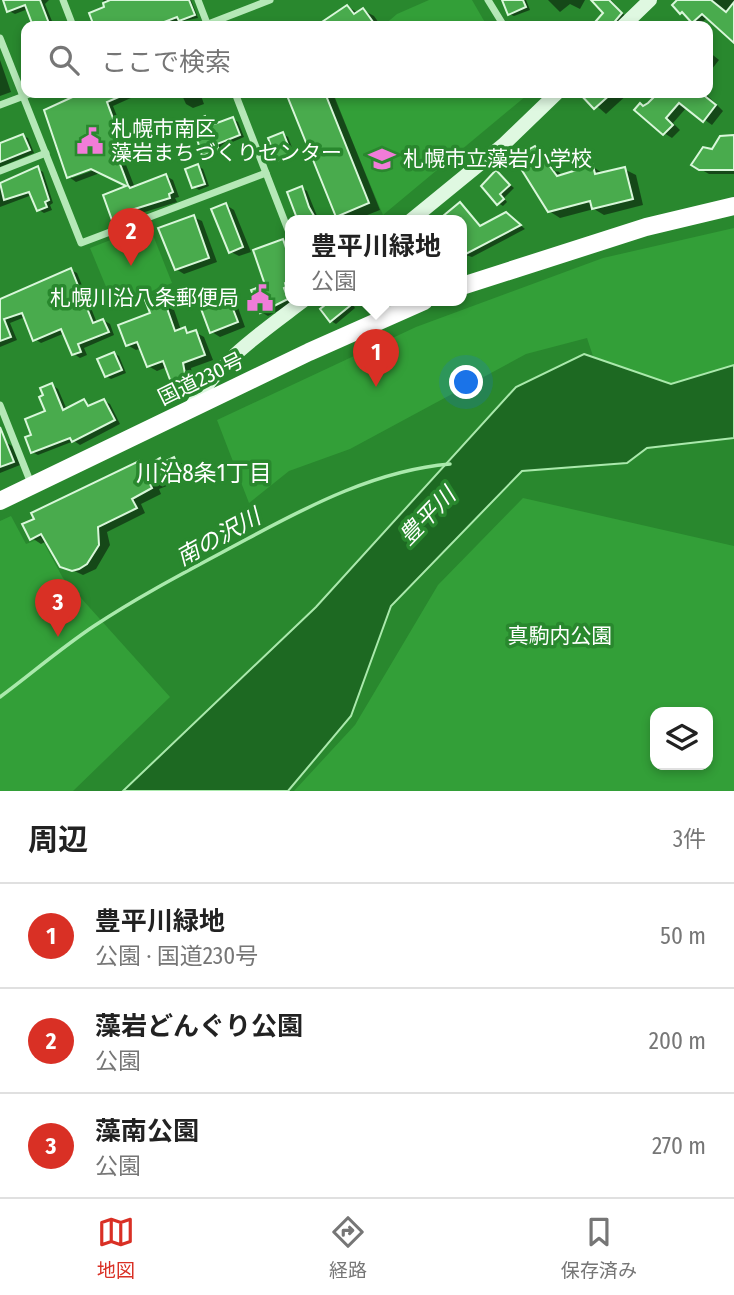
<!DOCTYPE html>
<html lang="ja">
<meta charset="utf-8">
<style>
body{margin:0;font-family:"Fira Sans Condensed","Noto Sans JP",sans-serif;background:#f2f2f2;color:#222}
.controls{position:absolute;right:21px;bottom:21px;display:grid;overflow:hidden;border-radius:14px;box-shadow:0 4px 10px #0003}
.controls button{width:63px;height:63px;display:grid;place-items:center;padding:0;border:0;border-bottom:2px solid #e0e0e0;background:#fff;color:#222;font:35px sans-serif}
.you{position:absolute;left:467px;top:383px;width:24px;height:24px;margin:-18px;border:5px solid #fff;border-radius:50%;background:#1a73e8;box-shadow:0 0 0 10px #1a73e833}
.badge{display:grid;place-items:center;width:46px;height:46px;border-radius:50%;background:#d93025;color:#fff;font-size:23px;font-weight:700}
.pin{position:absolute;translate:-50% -58px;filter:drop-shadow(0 2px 4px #0008)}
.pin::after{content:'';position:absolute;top:37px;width:24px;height:21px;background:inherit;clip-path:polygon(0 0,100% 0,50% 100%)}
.popup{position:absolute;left:285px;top:215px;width:182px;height:91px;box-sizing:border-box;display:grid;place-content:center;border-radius:14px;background:#fff;filter:drop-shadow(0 2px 5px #0005);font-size:23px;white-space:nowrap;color:#767676}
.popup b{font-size:26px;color:#222}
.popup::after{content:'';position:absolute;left:50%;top:100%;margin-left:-14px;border:14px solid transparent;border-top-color:#fff}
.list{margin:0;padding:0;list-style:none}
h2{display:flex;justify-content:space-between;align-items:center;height:91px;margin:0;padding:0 28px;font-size:30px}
h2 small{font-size:23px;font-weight:400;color:#767676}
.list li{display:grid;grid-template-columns:46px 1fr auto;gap:21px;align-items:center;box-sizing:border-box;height:105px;padding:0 28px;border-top:2px solid #e0e0e0}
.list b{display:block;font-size:26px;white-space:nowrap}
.list p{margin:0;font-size:23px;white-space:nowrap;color:#767676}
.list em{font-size:23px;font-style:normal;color:#767676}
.icon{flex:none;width:38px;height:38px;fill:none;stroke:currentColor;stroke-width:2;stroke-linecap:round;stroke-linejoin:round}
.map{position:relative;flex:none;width:734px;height:791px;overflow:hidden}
.search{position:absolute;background:#fff;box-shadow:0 4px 10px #0003;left:21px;right:21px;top:21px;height:77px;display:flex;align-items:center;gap:18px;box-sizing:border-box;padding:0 24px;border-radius:14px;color:#767676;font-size:26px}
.sheet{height:406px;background:#fff}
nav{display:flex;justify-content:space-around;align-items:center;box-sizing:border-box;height:98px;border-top:2px solid #e0e0e0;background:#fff;font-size:19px;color:#767676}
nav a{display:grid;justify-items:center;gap:4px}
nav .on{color:#d93025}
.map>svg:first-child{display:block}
.green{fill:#339f38;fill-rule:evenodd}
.water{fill:#1d6922;stroke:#aae9ac;stroke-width:2}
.shadow{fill:#0007;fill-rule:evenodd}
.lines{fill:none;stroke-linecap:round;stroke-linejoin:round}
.stream{stroke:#aae9ac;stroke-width:3.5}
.building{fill:#49ab4d;stroke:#d9f7da;stroke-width:2}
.street{stroke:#b5e8b7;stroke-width:7}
.secondary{stroke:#dff8e1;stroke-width:14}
.highway{stroke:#fff;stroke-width:18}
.labels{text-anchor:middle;stroke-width:7;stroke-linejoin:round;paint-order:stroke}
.poi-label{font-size:21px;fill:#fff;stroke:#29882e;text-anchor:start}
.street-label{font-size:21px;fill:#fff;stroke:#29882e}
.park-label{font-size:21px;fill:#fff;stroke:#29882e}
.neighbourhood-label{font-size:23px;fill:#fff;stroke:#29882e}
.water-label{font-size:23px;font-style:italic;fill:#fff;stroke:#29882e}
</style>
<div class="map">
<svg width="734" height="791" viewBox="0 0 734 791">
<rect width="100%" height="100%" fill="#29882e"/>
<g class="green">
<path d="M 429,0 L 472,0 L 487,26 L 383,26 L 397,14 Z"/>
<path d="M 332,93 L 524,93 L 526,96 L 383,215 Z"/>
<path d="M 149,225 L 172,283 L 114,306 L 90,248 Z"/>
<path d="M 734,228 L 734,368 L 677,391 L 624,376 L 593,356 L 587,338 L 526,354 L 350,449 L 289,471 L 249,503 L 217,420 L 416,327 L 603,258 Z"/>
<path d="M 523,498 L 734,546 L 734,791 L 294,791 L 355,725 L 438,585 ZM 655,712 L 708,712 L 708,765 L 655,765 Z"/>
<path d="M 11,516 L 26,544 L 41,538 L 63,578 L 170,697 L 73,791 L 0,791 L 0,521 Z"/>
</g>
<path class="water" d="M 584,354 L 671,384 L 734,365 L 734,438 L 647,448 L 627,463 L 522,471 L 391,606 L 351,716 L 288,791 L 123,791 L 316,607 L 516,387 Z"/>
<g class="shadow">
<path d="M 4,0 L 49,0 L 45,4 L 54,26 L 35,26 L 28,9 L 15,14 L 9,11 Z"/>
<path d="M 103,0 L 191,0 L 198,18 L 158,26 L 96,26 L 91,14 L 107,8 Z"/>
<path d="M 504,0 L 526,0 L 530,10 L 514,16 L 509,14 Z"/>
<path d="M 548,0 L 585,0 L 580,9 L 570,4 L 560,12 Z"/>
<path d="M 593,0 L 611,0 L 626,17 L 618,26 L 605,26 L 599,20 L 606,13 Z"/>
<path d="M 680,0 L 734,0 L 734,41 L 708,17 L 699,25 L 693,21 Z"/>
<path d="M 348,7 L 359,13 L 363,10 L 374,16 L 381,26 L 319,26 Z"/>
<path d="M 708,51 L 719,60 L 708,74 Z"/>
<path d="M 0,60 L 11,92 L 0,96 Z"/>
<path d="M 89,93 L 142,93 L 113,106 L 130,149 L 121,152 L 135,188 L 166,176 L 173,180 L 179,197 L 175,198 L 177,202 L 132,216 L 134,221 L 122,226 L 115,221 L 105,196 L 129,187 L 100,173 L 76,182 L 69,177 L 46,111 ZM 98,165 L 100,168 L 72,178 L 72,175 Z"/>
<path d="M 181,93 L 200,93 L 204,104 L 193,108 L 186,104 Z"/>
<path d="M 251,93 L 267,93 L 268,94 L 257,98 Z"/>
<path d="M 302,93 L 333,93 L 380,210 L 352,221 L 337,216 Z"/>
<path d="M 582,93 L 629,93 L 606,114 Z"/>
<path d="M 659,93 L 705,93 L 723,111 L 712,125 L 687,107 L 673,123 L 680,130 L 672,138 L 664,133 L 644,108 Z"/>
<path d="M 205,118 L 213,127 L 233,119 L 238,122 L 244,137 L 221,147 L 223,152 L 208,158 L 203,155 Z"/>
<path d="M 283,134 L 288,137 L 296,158 L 283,163 L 278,160 Z"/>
<path d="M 23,136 L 28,138 L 34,153 L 0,167 L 0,145 Z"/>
<path d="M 734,137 L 734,174 L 709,174 L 693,165 Z"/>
<path d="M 535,148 L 546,154 L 562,176 L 593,167 L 604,174 L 624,169 L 636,175 L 643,205 L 604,215 L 594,209 L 560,218 L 549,211 Z"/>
<path d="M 198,166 L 203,169 L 209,186 L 199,190 L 194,187 Z"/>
<path d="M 38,169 L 43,172 L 53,203 L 50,205 L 52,210 L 44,213 L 39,210 L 32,195 L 0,207 L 0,183 Z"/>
<path d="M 496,172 L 514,188 L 504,198 L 507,202 L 503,206 L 498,203 Z"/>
<path d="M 302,188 L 307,191 L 319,221 L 301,221 Z"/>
<path d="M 460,204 L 482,227 L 512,218 L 525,229 L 472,257 L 462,254 Z"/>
<path d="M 226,205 L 234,210 L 251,252 L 239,256 L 231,252 Z"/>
<path d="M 193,217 L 202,221 L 217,262 L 184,274 L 176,269 Z"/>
<path d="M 282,241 L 290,246 L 290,301 L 294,303 L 268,316 L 261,312 Z"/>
<path d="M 71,270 L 77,273 L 97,323 L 103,320 L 110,324 L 114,335 L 84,348 L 87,355 L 80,358 L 74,354 L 65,333 L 41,343 L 35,339 L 25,317 L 10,323 L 17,340 L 0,347 L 0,300 Z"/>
<path d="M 162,296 L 171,301 L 181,330 L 195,332 L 204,337 L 213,360 L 191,368 L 194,384 L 182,389 L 173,384 L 167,367 L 157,371 L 148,366 L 142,348 L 136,350 L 127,345 Z"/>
<path d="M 227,298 L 236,302 L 245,327 L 220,337 L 212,332 Z"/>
<path d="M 350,301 L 355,308 L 336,324 L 331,321 Z"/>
<path d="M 114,353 L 119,356 L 126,373 L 111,379 L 106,376 Z"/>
<path d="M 52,385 L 58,389 L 67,410 L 84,401 L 91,407 L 104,401 L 110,404 L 120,424 L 80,445 L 74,441 L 38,455 L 32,452 L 33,436 L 47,412 Z"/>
<path d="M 5,442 L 12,446 L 20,465 L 0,473 L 0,479 L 0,444 Z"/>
<path d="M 174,459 L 183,464 L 187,472 L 177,482 L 159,489 L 161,494 L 141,504 L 145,513 L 107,532 L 110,545 L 96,569 L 83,575 L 68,568 L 47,541 L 41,544 L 32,538 L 139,463 L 147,467 L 160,460 L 165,463 Z"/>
</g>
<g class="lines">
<path class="stream" d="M 0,697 C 31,674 61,648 94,626 C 142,594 195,567 247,539 C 310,505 378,470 450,464"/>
</g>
<g class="building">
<path d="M 3,0 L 40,0 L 50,26 L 33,26 L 25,5 L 7,12 Z"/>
<path d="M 110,0 L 189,0 L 195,15 L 179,21 L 177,17 L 154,26 L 115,26 L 114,23 L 94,26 L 89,13 L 104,7 L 103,3 Z"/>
<path d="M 502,0 L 523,0 L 526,7 L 508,15 Z"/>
<path d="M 591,0 L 609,0 L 622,13 L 611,26 L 602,26 L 596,21 L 603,13 Z"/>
<path d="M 677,0 L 711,0 L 726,12 L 734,2 L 734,43 L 702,14 L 692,23 L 682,12 L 680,14 L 672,5 Z"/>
<path d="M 347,5 L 354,14 L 363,8 L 376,26 L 316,26 Z"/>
<path d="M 76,93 L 128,93 L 107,102 L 123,145 L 114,148 L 128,185 L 130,188 L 166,174 L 173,192 L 169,194 L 170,198 L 125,212 L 127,217 L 113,223 L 103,195 L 126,186 L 91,169 L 67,178 L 44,110 L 77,95 Z"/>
<path d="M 286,93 L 325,93 L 369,203 L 336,217 Z"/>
<path d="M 579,93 L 612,93 L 594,109 Z"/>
<path d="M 658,93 L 701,93 L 716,105 L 703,122 L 679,103 L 666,118 L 673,125 L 663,135 L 634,110 L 640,103 L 643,106 L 648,103 Z"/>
<path d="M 205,116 L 209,126 L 233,117 L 240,135 L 217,144 L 219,150 L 202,156 L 192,122 Z"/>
<path d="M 283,132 L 292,155 L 277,161 L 268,138 Z"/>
<path d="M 23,134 L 30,150 L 0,162 L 0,143 Z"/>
<path d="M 734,135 L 734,170 L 699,170 L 691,165 L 703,147 L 712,149 L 720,136 Z"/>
<path d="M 535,146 L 557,176 L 593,165 L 595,174 L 625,167 L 633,199 L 592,209 L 590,201 L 548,212 L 518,164 L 529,155 L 526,151 Z"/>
<path d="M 198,164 L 205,184 L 192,188 L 185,169 Z"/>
<path d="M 38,166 L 49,200 L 45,202 L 47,207 L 37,211 L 29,192 L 4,200 L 0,183 Z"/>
<path d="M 496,170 L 510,185 L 500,194 L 504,199 L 497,205 L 481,186 Z"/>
<path d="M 302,186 L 309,207 L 317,221 L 298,221 L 287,192 Z"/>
<path d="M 460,202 L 480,226 L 506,212 L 521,225 L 462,256 L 462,221 L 437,221 Z"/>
<path d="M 226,203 L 243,247 L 229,253 L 211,209 Z"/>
<path d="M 194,215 L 209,258 L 175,270 L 158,228 Z"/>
<path d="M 283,239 L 290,260 L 290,281 L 285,283 L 286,287 L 284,288 L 288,299 L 260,313 L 251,290 L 265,285 L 253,250 Z"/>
<path d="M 71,268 L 93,323 L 103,319 L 109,332 L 78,344 L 81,352 L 72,355 L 61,329 L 33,341 L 22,313 L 4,319 L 11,337 L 0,341 L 0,299 Z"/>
<path d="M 162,294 L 175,331 L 185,327 L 187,333 L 196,330 L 205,355 L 183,363 L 186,379 L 172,385 L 163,361 L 147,367 L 137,342 L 126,346 L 118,325 L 150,313 L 145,300 Z"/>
<path d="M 228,296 L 238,322 L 210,333 L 200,306 Z"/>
<path d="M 330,301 L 356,301 L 330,322 L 320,309 Z"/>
<path d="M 114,352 L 122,370 L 105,377 L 97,359 Z"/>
<path d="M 52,383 L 63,410 L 84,399 L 88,406 L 104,399 L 115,420 L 72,442 L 70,438 L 31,453 L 25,437 L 31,435 L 25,419 L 45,411 L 39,397 L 43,395 L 40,388 Z"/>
<path d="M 0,427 L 14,462 L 0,467 Z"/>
<path d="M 174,457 L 178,466 L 167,477 L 150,484 L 152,488 L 132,499 L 137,508 L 98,527 L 99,545 L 87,564 L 79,569 L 72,571 L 60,567 L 41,534 L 30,540 L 22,524 L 34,519 L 31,513 L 139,461 L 143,468 L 160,458 L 162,463 Z"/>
</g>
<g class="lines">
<g class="street">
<path d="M 63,0 L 73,26"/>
<path d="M 198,0 L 208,26"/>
<path d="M 488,0 L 504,26"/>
<path d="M 203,26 L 270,0"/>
<path d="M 0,38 L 81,243 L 266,173"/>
<path d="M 235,93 L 290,235"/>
<path d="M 0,105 L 32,93"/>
<path d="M 0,171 L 46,153"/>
<path d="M 0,405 L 32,486"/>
</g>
<g class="secondary">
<path d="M 623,26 L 650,0"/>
<path d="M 410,221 L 503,145 L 557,93"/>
<path d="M 189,410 C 223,358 254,338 303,301"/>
</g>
<g class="highway">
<path d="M 462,286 L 646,227 L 734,206"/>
<path d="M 0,501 L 309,352 L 424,301"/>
</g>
</g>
<defs>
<symbol id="civic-bare" viewBox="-9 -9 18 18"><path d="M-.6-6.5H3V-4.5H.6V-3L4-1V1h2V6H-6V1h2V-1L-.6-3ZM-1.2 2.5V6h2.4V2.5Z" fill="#f07cd8" stroke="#29882e" stroke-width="2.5" paint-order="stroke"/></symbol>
<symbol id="school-bare" viewBox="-9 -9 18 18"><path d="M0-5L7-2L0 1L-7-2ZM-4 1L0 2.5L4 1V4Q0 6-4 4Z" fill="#f07cd8" stroke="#29882e" stroke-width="2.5" paint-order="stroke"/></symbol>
</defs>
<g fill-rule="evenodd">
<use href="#civic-bare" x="71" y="122" width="38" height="38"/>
<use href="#school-bare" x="363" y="140" width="38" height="38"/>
<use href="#civic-bare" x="241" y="279" width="38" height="38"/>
</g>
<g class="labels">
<g class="poi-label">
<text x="111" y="136">札幌市南区<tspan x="111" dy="24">藻岩まちづくりセンター</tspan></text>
<text x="403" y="166">札幌市立藻岩小学校</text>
<text x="239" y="305" text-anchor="end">札幌川沿八条郵便局</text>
</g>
<g class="street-label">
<text transform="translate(201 379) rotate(-26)" y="7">国道230号</text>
</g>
<g class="park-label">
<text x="560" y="643">真駒内公園</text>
</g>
<g class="neighbourhood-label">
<text x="204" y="481">川沿8条1丁目</text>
</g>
<g class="water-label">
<text transform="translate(427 516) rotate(-46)" y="8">豊平川</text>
<text transform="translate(218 537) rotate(-29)" y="8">南の沢川</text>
</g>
</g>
</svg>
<div class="controls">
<button><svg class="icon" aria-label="layers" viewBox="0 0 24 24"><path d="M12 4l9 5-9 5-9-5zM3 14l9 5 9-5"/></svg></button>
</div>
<div class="you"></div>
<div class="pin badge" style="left:376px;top:387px">1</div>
<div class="popup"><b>豊平川緑地</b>公園</div>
<div class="pin badge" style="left:131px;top:266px">2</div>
<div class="pin badge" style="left:58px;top:637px">3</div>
<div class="search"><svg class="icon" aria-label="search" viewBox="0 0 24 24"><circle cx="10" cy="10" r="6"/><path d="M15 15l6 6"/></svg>ここで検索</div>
</div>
<section class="sheet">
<h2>周辺<small>3件</small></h2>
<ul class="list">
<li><span class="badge">1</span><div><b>豊平川緑地</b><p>公園 · 国道230号</p></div><em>50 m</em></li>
<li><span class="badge">2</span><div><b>藻岩どんぐり公園</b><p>公園</p></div><em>200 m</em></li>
<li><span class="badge">3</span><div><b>藻南公園</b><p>公園</p></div><em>270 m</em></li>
</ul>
</section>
<nav>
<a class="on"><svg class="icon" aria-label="map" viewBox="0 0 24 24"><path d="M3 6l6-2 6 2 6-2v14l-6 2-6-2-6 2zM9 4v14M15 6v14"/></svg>地図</a>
<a><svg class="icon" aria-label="directions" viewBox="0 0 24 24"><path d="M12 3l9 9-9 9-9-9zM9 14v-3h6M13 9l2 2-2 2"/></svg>経路</a>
<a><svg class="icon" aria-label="saved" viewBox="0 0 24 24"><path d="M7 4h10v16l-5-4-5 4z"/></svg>保存済み</a>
</nav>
